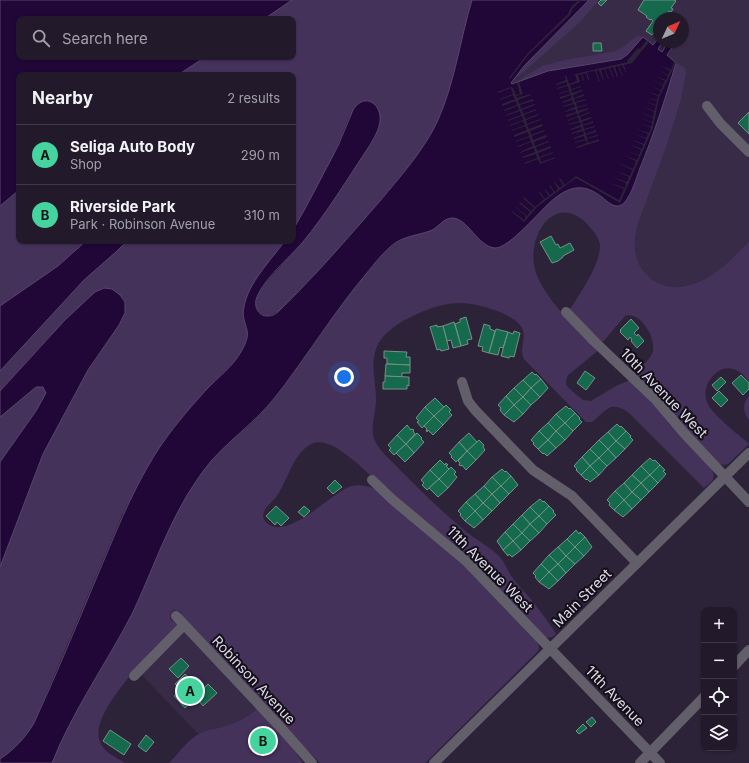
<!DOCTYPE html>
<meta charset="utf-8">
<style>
body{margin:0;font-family:Inter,sans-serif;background:#2e2737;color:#f1f3f6}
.controls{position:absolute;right:12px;bottom:12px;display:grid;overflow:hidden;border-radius:8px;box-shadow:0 1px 3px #0004}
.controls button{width:36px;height:36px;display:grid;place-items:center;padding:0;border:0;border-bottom:1px solid #3f3847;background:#221a2b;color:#f1f3f6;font:20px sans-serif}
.compass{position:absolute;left:653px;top:12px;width:36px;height:36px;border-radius:50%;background:#221a2b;box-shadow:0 1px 3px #0004;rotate:46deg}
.you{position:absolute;left:344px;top:377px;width:14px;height:14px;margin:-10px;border:3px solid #fff;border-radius:50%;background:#1a73e8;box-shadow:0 0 0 6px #1a73e833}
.badge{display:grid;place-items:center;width:26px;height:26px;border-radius:50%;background:#45d49f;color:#111;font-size:13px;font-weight:700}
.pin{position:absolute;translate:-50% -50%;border:2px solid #fff;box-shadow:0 1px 4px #0006}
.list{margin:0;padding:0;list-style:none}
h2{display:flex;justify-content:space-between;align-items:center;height:52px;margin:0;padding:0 16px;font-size:17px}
h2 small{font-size:13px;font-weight:400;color:#a2a1a9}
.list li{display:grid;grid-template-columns:26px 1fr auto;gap:12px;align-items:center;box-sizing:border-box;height:60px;padding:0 16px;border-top:1px solid #3f3847}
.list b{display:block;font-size:15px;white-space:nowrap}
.list p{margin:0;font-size:13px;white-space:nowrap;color:#a2a1a9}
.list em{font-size:13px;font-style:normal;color:#a2a1a9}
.icon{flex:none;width:22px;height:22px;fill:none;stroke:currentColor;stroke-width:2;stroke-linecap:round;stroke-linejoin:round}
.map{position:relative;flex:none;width:749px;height:763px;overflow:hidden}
.search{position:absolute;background:#221a2b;box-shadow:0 1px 3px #0004;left:16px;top:16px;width:280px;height:44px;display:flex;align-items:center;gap:10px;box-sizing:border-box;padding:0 14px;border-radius:8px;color:#a2a1a9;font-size:15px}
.panel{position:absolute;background:#221a2b;box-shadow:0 1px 3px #0004;left:16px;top:72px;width:280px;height:172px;border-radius:8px}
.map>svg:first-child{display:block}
.built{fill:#372b47}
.green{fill:#45325b}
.water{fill:#210638;stroke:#5a456d}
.pier{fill:#2d2339}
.building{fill:#15694c;stroke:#739384}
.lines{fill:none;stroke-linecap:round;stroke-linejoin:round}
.minor{stroke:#635f6a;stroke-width:10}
.labels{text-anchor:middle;stroke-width:4;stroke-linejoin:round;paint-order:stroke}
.street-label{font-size:14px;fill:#dfd9e8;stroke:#130f19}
</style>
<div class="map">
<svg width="749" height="763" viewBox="0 0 749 763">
<rect width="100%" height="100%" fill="#2d2339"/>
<g class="built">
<path d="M 589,0 L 749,0 L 749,263 L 688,322 L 562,193 L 609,202 L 665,97 L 676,63 L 667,56 L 676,42 L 683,42 L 683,18 L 659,18 L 659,42 L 657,40 L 653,45 L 643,37 L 634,48 L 536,75 L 514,84 L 511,83 L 524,66 Z"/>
<path d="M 184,631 L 265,715 L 221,758 L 140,673 Z"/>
</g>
<g class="green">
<path d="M 292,0 L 472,0 C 460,40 455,82 438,120 C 425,149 400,177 380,201 C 347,239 315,276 279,311 L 269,316 L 266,316 L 260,313 L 255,306 L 258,294 L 266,283 L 311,232 L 375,137 L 349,117 C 335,156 314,194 293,230 L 293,75 L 178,75 L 205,57 L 293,57 L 293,19 L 264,19 Z"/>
<path d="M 589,0 L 599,0 L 580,22 L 519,76 L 517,76 L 516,75 L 524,66 Z"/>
<path d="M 637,36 L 643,37 L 627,55 L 621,59 L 548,71 L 519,82 L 524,77 L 542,66 L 565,60 L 616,51 L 623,47 Z"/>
<path d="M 676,63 L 684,67 L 686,73 L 681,99 L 667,144 L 637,226 C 633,243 633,261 646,274 C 665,295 694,288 715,273 C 728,264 738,252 749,242 L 749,382 C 746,378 742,373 738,371 C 719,360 700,385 707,402 C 710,413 740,436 749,444 L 728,464 L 724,465 L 720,464 L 631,373 C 639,368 648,362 652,354 C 658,341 641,310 625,316 L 601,344 L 569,311 C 580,293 600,266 600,245 C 599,237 594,232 589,226 C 554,187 521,242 538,278 C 551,306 577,328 599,350 L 568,375 L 566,380 L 566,385 L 573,392 L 583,400 L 591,401 L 616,386 L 630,380 L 656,405 L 712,470 L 714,476 L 712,481 L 704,488 L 629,413 C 610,399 606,411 592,422 L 586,422 L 524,359 C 518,348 529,336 520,325 C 515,319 507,315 500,312 C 487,307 473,303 459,303 C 435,303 390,322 378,344 C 369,363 376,380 376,400 C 376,413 370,427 374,439 C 379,451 391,460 399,469 C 421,491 444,514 468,533 C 478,541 490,547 499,556 C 505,562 507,570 512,577 C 518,586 526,593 533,602 C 541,612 549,623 556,634 L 552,637 L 546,638 L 357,463 C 331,442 312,428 292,466 C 287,476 283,486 277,496 C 271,503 256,514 267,523 C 288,542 332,491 352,486 C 360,484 367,486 375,489 L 442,543 L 538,643 L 539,649 L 537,652 L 425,763 L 320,763 L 286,729 L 183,619 L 181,612 L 174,610 L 171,612 L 170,618 L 172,621 L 177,623 L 178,625 C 158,646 87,712 100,742 C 104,753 116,757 125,763 L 52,763 C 72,711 106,665 131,616 C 154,569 169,517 201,474 C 217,451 235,439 255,420 C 270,405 283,388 295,371 C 319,338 340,304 367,273 C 379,259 390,244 407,237 C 415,233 425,234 433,229 C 439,226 444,219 452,218 C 468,217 478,248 496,247 C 514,246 544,201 565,191 C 595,177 600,208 622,204 C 634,190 639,171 646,154 C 656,124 666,94 676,63 Z"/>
<path d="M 19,190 L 19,241 L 86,241 L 58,266 L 0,306 L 0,206 Z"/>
<path d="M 127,241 L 285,241 L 254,283 L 246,300 L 243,312 L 248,335 L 242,351 L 232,364 L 207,389 L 173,428 L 153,457 L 133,494 L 122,515 L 34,723 C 26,737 14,750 0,759 L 0,567 L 43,454 L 88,370 L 119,325 L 116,291 L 108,288 L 89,297 L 46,340 L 0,391 L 0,371 L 84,280 L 117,251 Z"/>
<path d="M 39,386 L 43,387 L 46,392 L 46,397 L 0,462 L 0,417 L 29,391 Z"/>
<path d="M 749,396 L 749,420 C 743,412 742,404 749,396 Z"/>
<path d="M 259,708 L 284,736 L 303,763 L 169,763 C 179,753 188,739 201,733 C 209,729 218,729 226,726 C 238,723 249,716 259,708 Z"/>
</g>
<g class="water">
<path d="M 0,0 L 292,0 L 264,19 L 19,19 L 19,57 L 205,57 L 178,75 L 19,75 L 19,190 L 0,206 Z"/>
<path d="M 472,0 L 589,0 L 524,66 L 511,83 L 512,84 L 548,71 L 621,59 L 627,55 L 643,37 L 653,45 L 657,40 L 662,43 L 658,49 L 662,52 L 668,42 L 676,42 L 667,55 L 676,63 C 665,99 654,134 640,168 C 636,179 632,193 625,202 C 622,205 620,206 616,206 C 610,205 606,200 602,197 C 585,184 572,185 555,198 C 542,208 509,249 495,248 C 477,246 468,218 452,218 C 443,218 438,228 430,231 C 418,235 406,236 395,243 C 384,251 375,263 366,274 C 340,305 318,339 294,372 C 282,389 269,406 254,420 C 234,439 214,454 199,477 C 169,519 154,568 132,614 C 106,664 73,710 52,763 L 0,763 L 0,759 C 14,750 26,737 34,723 C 56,675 76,627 96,579 C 114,537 130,495 154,456 C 169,432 187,411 206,390 C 218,377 234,366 242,350 C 255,328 240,326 244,307 C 248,283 271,260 285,241 L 293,241 L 293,230 L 306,207 L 338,146 L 353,110 C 365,91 382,105 380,121 C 379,130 374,138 370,145 C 348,178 327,213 302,243 C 289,258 264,279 257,297 C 253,305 258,317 268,316 C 273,316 276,314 279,311 C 315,276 347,239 380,201 C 400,177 425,149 438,120 C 455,82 460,40 472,0 Z"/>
<path d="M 86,241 L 127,241 L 117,251 L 84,280 L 0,371 L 0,306 L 58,266 Z"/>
<path d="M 104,288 L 112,289 L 120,295 L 125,302 L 125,313 L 119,325 L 88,370 L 43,454 L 0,567 L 0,462 L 36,411 L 46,393 L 43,387 L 36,387 L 0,417 L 0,391 L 65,320 L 95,292 Z"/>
</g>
<g class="pier">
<path d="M 579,0 L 582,0 L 573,8 L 570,15 L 528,55 L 510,79 L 509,78 L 527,54 L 568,14 L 571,7 Z"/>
<path d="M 647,40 L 649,42 L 632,63 L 624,65 L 627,75 L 622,65 L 619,66 L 623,76 L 622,76 L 618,66 L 615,67 L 618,77 L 617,77 L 613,67 L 610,68 L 614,78 L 613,78 L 609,68 L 605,69 L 609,79 L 608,79 L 604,69 L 601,70 L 604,80 L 603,80 L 599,70 L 596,71 L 600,81 L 599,81 L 595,71 L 587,72 L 589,79 L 588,80 L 586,73 L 582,74 L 584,80 L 583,81 L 581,74 L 578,75 L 580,82 L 570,85 L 571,89 L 581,86 L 581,87 L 571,90 L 572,93 L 582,90 L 583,91 L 573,95 L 574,98 L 584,94 L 584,96 L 574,99 L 575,102 L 585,99 L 586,100 L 576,103 L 577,107 L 587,104 L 587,105 L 577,108 L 578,111 L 588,108 L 589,109 L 579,113 L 579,116 L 590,112 L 590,113 L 580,117 L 581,120 L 591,117 L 592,118 L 582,122 L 583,125 L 593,121 L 593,123 L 583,126 L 584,129 L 594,126 L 595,127 L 584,130 L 586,134 L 596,130 L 596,132 L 586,135 L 587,138 L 597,135 L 598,136 L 587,139 L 588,143 L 599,139 L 599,141 L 577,148 L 576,147 L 587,143 L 586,140 L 575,143 L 575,142 L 585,139 L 584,136 L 574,139 L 573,138 L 584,134 L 583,131 L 572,134 L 572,133 L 582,129 L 581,127 L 571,130 L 570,129 L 581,125 L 580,122 L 569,125 L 569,124 L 579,121 L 578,117 L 568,121 L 568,120 L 578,116 L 577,113 L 566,117 L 566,115 L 576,112 L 575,109 L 565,112 L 565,111 L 575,107 L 574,104 L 563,107 L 563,106 L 573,103 L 572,100 L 562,103 L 562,102 L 572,98 L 571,95 L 560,99 L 560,97 L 570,94 L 569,91 L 559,94 L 559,93 L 569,90 L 568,86 L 557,89 L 557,88 L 567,85 L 567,82 L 556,85 L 556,84 L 566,80 L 565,76 L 566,75 L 569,84 L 577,81 L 575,74 L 628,62 L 627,61 L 638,48 L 640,49 Z"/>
<path d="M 674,62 L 676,63 L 659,98 L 653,128 L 620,203 L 576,178 L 538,206 L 524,222 L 512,212 L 512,211 L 524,220 L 526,216 L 515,207 L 516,207 L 527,216 L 530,212 L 519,203 L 520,202 L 531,211 L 534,208 L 523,198 L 524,197 L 535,207 L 544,199 L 539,193 L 540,192 L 545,199 L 549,196 L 544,189 L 545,189 L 550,195 L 554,192 L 549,186 L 550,185 L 555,192 L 558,189 L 554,182 L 555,182 L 560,188 L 563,185 L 559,179 L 560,178 L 565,185 L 576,176 L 619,200 L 624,189 L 607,182 L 625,188 L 626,183 L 610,176 L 627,182 L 629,177 L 613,170 L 630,176 L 632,170 L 616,162 L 633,169 L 636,161 L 623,155 L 637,160 L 639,156 L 625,150 L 639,155 L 641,150 L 628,144 L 642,149 L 643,145 L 630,139 L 644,144 L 646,139 L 632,133 L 646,138 L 648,134 L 635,128 L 649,133 L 651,128 L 637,122 L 651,127 L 652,123 L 638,117 L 652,122 L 653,118 L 639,112 L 653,117 L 654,112 L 641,106 L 654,111 L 656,106 L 642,100 L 656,105 L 657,101 L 646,97 L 657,100 L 658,96 L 648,92 L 659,95 L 661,91 L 651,86 L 661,90 L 663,86 L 653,80 L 663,85 L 665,81 L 655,76 L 666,80 L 668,76 L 658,70 L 668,75 L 670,71 L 660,65 L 671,70 Z"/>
<path d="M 519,82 L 523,94 L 516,96 L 517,98 L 530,94 L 531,95 L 518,100 L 519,104 L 533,99 L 533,101 L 520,105 L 521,109 L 534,104 L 535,105 L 522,110 L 523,114 L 536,109 L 537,110 L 524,115 L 525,119 L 538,114 L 539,115 L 526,120 L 527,124 L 540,119 L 541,120 L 527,125 L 529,129 L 542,124 L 543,126 L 530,131 L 531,135 L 544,130 L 545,131 L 532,136 L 533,140 L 546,135 L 547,137 L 534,142 L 535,146 L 548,141 L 549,142 L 536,147 L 537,151 L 551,146 L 551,148 L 538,153 L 539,157 L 553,152 L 553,153 L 540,158 L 541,162 L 555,157 L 555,158 L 540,164 L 538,159 L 525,164 L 524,163 L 537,158 L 536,154 L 523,158 L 522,157 L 535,152 L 534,148 L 520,153 L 520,152 L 533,146 L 531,142 L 518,147 L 518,146 L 531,141 L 529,137 L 516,142 L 516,141 L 529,136 L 528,132 L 514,137 L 514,135 L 527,130 L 525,126 L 512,131 L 512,130 L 525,125 L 523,121 L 510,126 L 510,125 L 523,120 L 522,116 L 508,121 L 508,120 L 521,115 L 520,111 L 506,116 L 506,115 L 519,110 L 518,106 L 505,111 L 504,110 L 517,105 L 516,101 L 502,106 L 502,104 L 515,99 L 513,95 L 500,100 L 500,99 L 513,94 L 511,88 L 498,93 L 497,92 L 511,87 L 513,88 L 516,95 L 520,94 L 517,83 Z"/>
</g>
<g class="building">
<path d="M 601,0 L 607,0 L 601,6 L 598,3 Z"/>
<path d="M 644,0 L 674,0 L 676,1 L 671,8 L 673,9 L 671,12 L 669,11 L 665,18 L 659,18 L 659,25 L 652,35 L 646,31 L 653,21 L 651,19 L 650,20 L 646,17 L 647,16 L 638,10 Z"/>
<path d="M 593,43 L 601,43 L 602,51 L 593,51 Z"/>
<path d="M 749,112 L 749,134 L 738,123 Z"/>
<path d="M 551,236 L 556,245 L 558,244 L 560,248 L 570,243 L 574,250 L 563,256 L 563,257 L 558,261 L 552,263 L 540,242 Z"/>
<path d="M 466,317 L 472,339 L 467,340 L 468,344 L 461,346 L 455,324 L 460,322 L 460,319 Z"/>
<path d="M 631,319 L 639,328 L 634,333 L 637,336 L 638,334 L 644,341 L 637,348 L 631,341 L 632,340 L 630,337 L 628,340 L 620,332 L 621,331 L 620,330 Z"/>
<path d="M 454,322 L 461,346 L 453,348 L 451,340 L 447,341 L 443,326 Z"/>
<path d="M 484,324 L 490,326 L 490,329 L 495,331 L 489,353 L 482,351 L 483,347 L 478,346 Z"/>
<path d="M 437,325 L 437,327 L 443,326 L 449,349 L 441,351 L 440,349 L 437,350 L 430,327 Z"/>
<path d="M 496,329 L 508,332 L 503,348 L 500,347 L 498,355 L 489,353 Z"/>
<path d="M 514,331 L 520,333 L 514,357 L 510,356 L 509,358 L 501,356 L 508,332 L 513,334 Z"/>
<path d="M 384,351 L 407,352 L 406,357 L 410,357 L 410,365 L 387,364 L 387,358 L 384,358 Z"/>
<path d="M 386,364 L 410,365 L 410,373 L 402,373 L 402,377 L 385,376 Z"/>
<path d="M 585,371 L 595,378 L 586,390 L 577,383 Z"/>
<path d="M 532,372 L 535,375 L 536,374 L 541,379 L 531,388 L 523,380 Z"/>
<path d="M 741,375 L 749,383 L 749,389 L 743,395 L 732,383 Z"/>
<path d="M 385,376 L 409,377 L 409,386 L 407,385 L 407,389 L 383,389 L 383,382 L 385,382 Z"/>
<path d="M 721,377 L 726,382 L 717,391 L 712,385 Z"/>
<path d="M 541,379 L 548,388 L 540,397 L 531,388 Z"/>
<path d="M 523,380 L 531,388 L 523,397 L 514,388 Z"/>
<path d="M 514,388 L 523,397 L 514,405 L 506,396 Z"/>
<path d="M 531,388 L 540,397 L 531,405 L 523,397 Z"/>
<path d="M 719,391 L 728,400 L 721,407 L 712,398 Z"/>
<path d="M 506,396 L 514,405 L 504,415 L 500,410 L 501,408 L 498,405 Z"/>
<path d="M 523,397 L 531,405 L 523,414 L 514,405 Z"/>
<path d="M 435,398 L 444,407 L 434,416 L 425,407 Z"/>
<path d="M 446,405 L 451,410 L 449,412 L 452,415 L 443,425 L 434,416 Z"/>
<path d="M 514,405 L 523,414 L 514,422 L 504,415 Z"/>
<path d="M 566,406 L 569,409 L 570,408 L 575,413 L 565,423 L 556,414 Z"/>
<path d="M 425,407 L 434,416 L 422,428 L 417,422 L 419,421 L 416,418 Z"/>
<path d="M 575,413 L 580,418 L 579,419 L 582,422 L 573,431 L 565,423 Z"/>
<path d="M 556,414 L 565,423 L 556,431 L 548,423 Z"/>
<path d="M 434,416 L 443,425 L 433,435 L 428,430 L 427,432 L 426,430 L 427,429 L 424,426 Z"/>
<path d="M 548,423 L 556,431 L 548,440 L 539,431 Z"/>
<path d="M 565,423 L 573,431 L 565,440 L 556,431 Z"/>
<path d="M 617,424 L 620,427 L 621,426 L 626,431 L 616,441 L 608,432 Z"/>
<path d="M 407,425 L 411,430 L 412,429 L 414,430 L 413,431 L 415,434 L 406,444 L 397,435 Z"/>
<path d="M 539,431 L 548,440 L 538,449 L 533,444 L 534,443 L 531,440 Z"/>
<path d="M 556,431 L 565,440 L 556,448 L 548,440 Z"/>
<path d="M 626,431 L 631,436 L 630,437 L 633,440 L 625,449 L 616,441 Z"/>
<path d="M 608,432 L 616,441 L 608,449 L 599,440 Z"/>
<path d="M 417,433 L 422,438 L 421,439 L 424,442 L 414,453 L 406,444 Z"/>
<path d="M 469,433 L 477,442 L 467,451 L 459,442 Z"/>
<path d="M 397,435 L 406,444 L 394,455 L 389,450 L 391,448 L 388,445 Z"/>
<path d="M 479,440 L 484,445 L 483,447 L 485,450 L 476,460 L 467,451 Z"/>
<path d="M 548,440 L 556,448 L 547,456 L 544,453 L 543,454 L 538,449 Z"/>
<path d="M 599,440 L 608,449 L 599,458 L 590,449 Z"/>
<path d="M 616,441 L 625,449 L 616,458 L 608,449 Z"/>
<path d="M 459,442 L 467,451 L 456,462 L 451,457 L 452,456 L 449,453 Z"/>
<path d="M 406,444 L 414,453 L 405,462 L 396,453 Z"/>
<path d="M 590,449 L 599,458 L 590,466 L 582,457 Z"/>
<path d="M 608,449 L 616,458 L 607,466 L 599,458 Z"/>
<path d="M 467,451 L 476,460 L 466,470 L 462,465 L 461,466 L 459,465 L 460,463 L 458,461 Z"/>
<path d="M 582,457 L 590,466 L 581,475 L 576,470 L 577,469 L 574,466 Z"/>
<path d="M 599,458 L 607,466 L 599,475 L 590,466 Z"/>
<path d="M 650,458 L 653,461 L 655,460 L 660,465 L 650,475 L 641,466 Z"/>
<path d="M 440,460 L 445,465 L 446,463 L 448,465 L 446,466 L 449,469 L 439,479 L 430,470 Z"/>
<path d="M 660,465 L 665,470 L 663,471 L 666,474 L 658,483 L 650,475 Z"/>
<path d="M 590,466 L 599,475 L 590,482 L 587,479 L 586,480 L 581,475 Z"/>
<path d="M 641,466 L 650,475 L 641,483 L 632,475 Z"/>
<path d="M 451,467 L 456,472 L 454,474 L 457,477 L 448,488 L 439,479 Z"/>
<path d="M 502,469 L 505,472 L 506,471 L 511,476 L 501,486 L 492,477 Z"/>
<path d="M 430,470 L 439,479 L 427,490 L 422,485 L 424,483 L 421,480 Z"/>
<path d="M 632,475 L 641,483 L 632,492 L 624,483 Z"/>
<path d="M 650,475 L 658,483 L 649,492 L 641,483 Z"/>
<path d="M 511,476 L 518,485 L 509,494 L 501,486 Z"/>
<path d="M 492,477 L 501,486 L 492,494 L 484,486 Z"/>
<path d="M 439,479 L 448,488 L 438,497 L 429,488 Z"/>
<path d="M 335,480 L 342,487 L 333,494 L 327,488 Z"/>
<path d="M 624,483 L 632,492 L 624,500 L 615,491 Z"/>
<path d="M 641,483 L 649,492 L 641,500 L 632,492 Z"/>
<path d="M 484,486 L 492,494 L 483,503 L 475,494 Z"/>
<path d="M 501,486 L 509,494 L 500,503 L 492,494 Z"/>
<path d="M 615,491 L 624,500 L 614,510 L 609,505 L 610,503 L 607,500 Z"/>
<path d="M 632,492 L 641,500 L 632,509 L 624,500 Z"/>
<path d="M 475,494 L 483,503 L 475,511 L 466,502 Z"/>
<path d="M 492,494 L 500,503 L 492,511 L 483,503 Z"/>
<path d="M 540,499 L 543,502 L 544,501 L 549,506 L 539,516 L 530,507 Z"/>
<path d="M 624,500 L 632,509 L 623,517 L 614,510 Z"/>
<path d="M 466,502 L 475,511 L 465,521 L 460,515 L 461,514 L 458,511 Z"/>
<path d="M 483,503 L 492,511 L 483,520 L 475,511 Z"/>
<path d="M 276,506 L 289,518 L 281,526 L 277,522 L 275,525 L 266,516 Z"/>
<path d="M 304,506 L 310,511 L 304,517 L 298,512 Z"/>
<path d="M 549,506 L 554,511 L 553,512 L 556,515 L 547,524 L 539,516 Z"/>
<path d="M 530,507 L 539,516 L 530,524 L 522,515 Z"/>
<path d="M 475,511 L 483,520 L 474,528 L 465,521 Z"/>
<path d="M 522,515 L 530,524 L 522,533 L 513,524 Z"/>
<path d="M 539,516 L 547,524 L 539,533 L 530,524 Z"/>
<path d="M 513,524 L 522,533 L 513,541 L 505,532 Z"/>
<path d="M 530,524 L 539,533 L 530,541 L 522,533 Z"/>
<path d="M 576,530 L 579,534 L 580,532 L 585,537 L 575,547 L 567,539 Z"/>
<path d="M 505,532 L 513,541 L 503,550 L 497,541 Z"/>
<path d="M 522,533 L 530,541 L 521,550 L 513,541 Z"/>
<path d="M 585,537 L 592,547 L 584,556 L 575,547 Z"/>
<path d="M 567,539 L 575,547 L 566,556 L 558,547 Z"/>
<path d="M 513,541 L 521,550 L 512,557 L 509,554 L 508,556 L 503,550 Z"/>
<path d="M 558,547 L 566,556 L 558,564 L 549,555 Z"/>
<path d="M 575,547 L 584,556 L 575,564 L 566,556 Z"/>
<path d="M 549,555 L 558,564 L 549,572 L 541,564 Z"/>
<path d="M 566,556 L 575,564 L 566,573 L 558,564 Z"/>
<path d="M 541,564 L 549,572 L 539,582 L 535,577 L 536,576 L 533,573 Z"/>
<path d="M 558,564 L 566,573 L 558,581 L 549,572 Z"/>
<path d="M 549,572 L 558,581 L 549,589 L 539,582 Z"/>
<path d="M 181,658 L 189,666 L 178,678 L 169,669 Z"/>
<path d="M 185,674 L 201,691 L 208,684 L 217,693 L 203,706 L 196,697 L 185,708 L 174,696 L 181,690 L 175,684 Z"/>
<path d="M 592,717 L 596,722 L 591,727 L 586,722 Z"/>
<path d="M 583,724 L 587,728 L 579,734 L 576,731 Z"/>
<path d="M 110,730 L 131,744 L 124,755 L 103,741 Z"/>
<path d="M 146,735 L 154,742 L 146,752 L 138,746 Z"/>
</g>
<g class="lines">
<g class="minor">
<path d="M 707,106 L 720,123 L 749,152"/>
<path d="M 566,312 L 594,341 L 656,400 L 684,433 L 749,502"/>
<path d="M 462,382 L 468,401 L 475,410 L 533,470 L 572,496 L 637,563"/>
<path d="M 372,480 L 393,500 L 466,561 L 660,763"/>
<path d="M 176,616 L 282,729 L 312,763"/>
<path d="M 734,666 L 749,650"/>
<path d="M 134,676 L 184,625"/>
<path d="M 434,763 L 749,453"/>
<path d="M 640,763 L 704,697"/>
</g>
</g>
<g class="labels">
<g class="street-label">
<text transform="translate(664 393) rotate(46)" y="5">10th Avenue West</text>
<text transform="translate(490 569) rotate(45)" y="5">11th Avenue West</text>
<text transform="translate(582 598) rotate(-45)" y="5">Main Street</text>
<text transform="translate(254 680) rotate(47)" y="5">Robinson Avenue</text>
<text transform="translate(615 696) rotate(46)" y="5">11th Avenue</text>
</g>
</g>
</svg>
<div class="controls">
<button>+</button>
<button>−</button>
<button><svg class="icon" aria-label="locate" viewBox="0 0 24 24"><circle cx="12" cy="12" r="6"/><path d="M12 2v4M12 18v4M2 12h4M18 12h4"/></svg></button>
<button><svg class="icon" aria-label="layers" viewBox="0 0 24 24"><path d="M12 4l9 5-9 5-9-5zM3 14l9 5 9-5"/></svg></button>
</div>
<svg class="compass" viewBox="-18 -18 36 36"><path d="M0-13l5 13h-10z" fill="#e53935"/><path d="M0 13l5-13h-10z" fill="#a2a1a9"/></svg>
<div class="you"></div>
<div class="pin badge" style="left:190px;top:691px">A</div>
<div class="pin badge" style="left:263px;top:741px">B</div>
<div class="search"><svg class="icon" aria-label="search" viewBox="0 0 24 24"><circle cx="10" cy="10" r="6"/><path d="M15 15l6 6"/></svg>Search here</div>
<section class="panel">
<h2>Nearby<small>2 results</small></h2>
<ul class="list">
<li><span class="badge">A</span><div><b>Seliga Auto Body</b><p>Shop</p></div><em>290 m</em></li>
<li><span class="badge">B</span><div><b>Riverside Park</b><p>Park · Robinson Avenue</p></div><em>310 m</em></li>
</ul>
</section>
</div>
